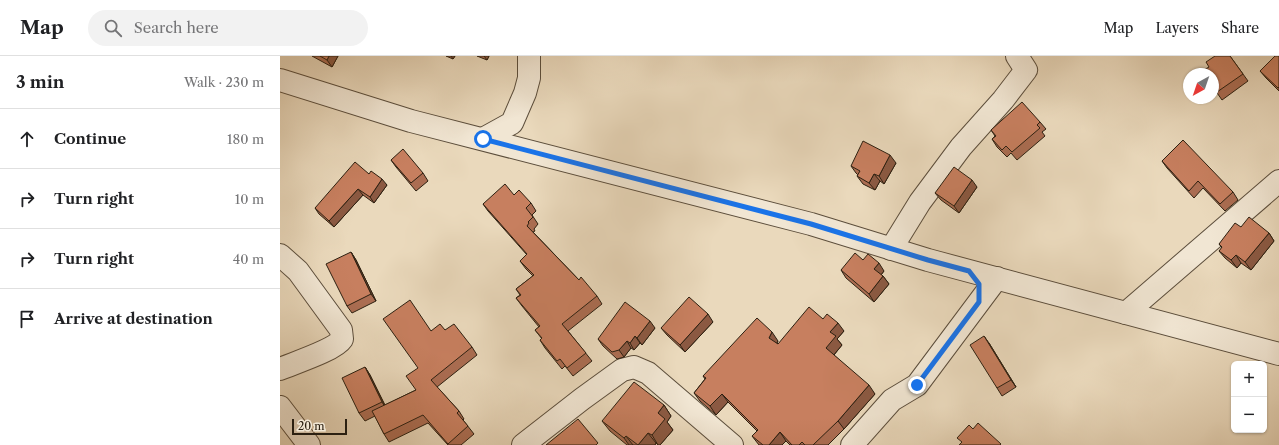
<!DOCTYPE html>
<meta charset="utf-8">
<style>
body{margin:0;font-family:"Libre Caslon Text",serif;background:#f2f2f2;color:#202124}
.controls{position:absolute;right:12px;bottom:12px;display:grid;overflow:hidden;border-radius:6px;box-shadow:0 1px 3px #0004}
.controls button{width:36px;height:36px;display:grid;place-items:center;padding:0;border:0;border-bottom:1px solid #e0e0e0;background:#fff;color:#202124;font:20px sans-serif}
.compass{position:absolute;left:903px;top:12px;width:36px;height:36px;border-radius:50%;background:#fff;box-shadow:0 1px 3px #0004;rotate:220deg}
.scale{position:absolute;left:12px;bottom:10px;width:55px;box-sizing:border-box;padding-left:4px;border:2px solid #2c2011;border-top:0;font-size:11px;line-height:14px;white-space:nowrap;color:#2c2011;-webkit-text-stroke:3px #f1e6d3;paint-order:stroke}
.stop{position:absolute;width:12px;height:12px;margin:-9px;border:3px solid #1a73e8;border-radius:50%;background:#fff}
.stop.end{background:#1a73e8;border-color:#fff;box-shadow:0 1px 4px #0008}
.list{margin:0;padding:0;list-style:none}
h2{display:flex;justify-content:space-between;align-items:center;height:52px;margin:0;padding:0 16px;font-size:17px}
h2 small{font-size:13px;font-weight:400;color:#757577}
.list li{display:grid;grid-template-columns:26px 1fr auto;gap:12px;align-items:center;box-sizing:border-box;height:60px;padding:0 16px;border-top:1px solid #e0e0e0}
.list b{display:block;font-size:15px;white-space:nowrap}
.list em{font-size:13px;font-style:normal;color:#757577}
.icon{flex:none;width:22px;height:22px;fill:none;stroke:currentColor;stroke-width:2;stroke-linecap:round;stroke-linejoin:round}
.map{position:relative;flex:none;width:999px;height:389px;overflow:hidden}
header{display:flex;align-items:center;gap:24px;box-sizing:border-box;height:56px;padding:0 20px;background:#fff;border-bottom:1px solid #e0e0e0}
header strong{font-size:19px}
nav{display:flex;gap:22px;margin-inline-start:auto;font-size:14px}
.search{width:280px;height:36px;background:#f2f2f2;display:flex;align-items:center;gap:10px;box-sizing:border-box;padding:0 14px;border-radius:22px;color:#757577;font-size:15px}
main{display:flex}
aside{flex:1;background:#fff}
.map>svg:first-child{display:block}
.lines{fill:none;stroke-linecap:round;stroke-linejoin:round}
.minor-casing{stroke:#5c4e3c;stroke-width:24}
.minor{stroke:#f1e6d3;stroke-width:22}
.wall{fill:#ab6d52;stroke:#2c2011}
.shaded-wall{fill:#8b5942;stroke:#2c2011}
.building{fill:#c77f5f;stroke:#2c2011}
.route{stroke:#1a73e8;stroke-width:5}
</style>
<header>
<strong>Map</strong>
<div class="search"><svg class="icon" aria-label="search" viewBox="0 0 24 24"><circle cx="10" cy="10" r="6"/><path d="M15 15l6 6"/></svg>Search here</div>
<nav><a>Map</a><a>Layers</a><a>Share</a></nav>
</header>
<main>
<aside>
<h2>3 min<small>Walk · 230 m</small></h2>
<ul class="list">
<li><svg class="icon" aria-label="ahead" viewBox="0 0 24 24"><path d="M12 20V5M6 11l6-6 6 6"/></svg><div><b>Continue</b></div><em>180 m</em></li>
<li><svg class="icon" aria-label="right" viewBox="0 0 24 24"><path d="M7 20v-9h11M14 6l5 5-5 5"/></svg><div><b>Turn right</b></div><em>10 m</em></li>
<li><svg class="icon" aria-label="right" viewBox="0 0 24 24"><path d="M7 20v-9h11M14 6l5 5-5 5"/></svg><div><b>Turn right</b></div><em>40 m</em></li>
<li><svg class="icon" aria-label="arrive" viewBox="0 0 24 24"><path d="M6 21V4h12l-3 4 3 4H6"/></svg><div><b>Arrive at destination</b></div></li>
</ul>
</aside>
<div class="map">
<svg width="999" height="389" viewBox="0 0 999 389">
<rect width="100%" height="100%" fill="#ead9bc"/>
<filter id="stains"><feTurbulence type="fractalNoise" baseFrequency=".005" numOctaves="4"/><feColorMatrix values="0 0 0 0 .2 0 0 0 0 .09 0 0 0 0 .02 0 0 0 .5 -.17"/></filter>
<radialGradient id="worn" r=".72"><stop offset=".6" stop-color="#630" stop-opacity="0"/><stop offset="1" stop-color="#630" stop-opacity=".3"/></radialGradient>
<g class="lines">
<defs>
<g id="minor">
<path d="M 0,24 L 131,65 L 531,168 L 648,204 L 999,298"/>
<path d="M 203,83 L 232,67 L 245,37 L 249,22 L 249,0"/>
<path d="M 611,193 L 640,146 L 681,91 L 723,44 L 746,14 L 737,0"/>
<path d="M 0,199 L 18,215 L 61,274 L 62,283 C 55,294 14,307 0,313"/>
<path d="M 846,257 L 999,125"/>
<path d="M 0,351 L 29,389"/>
<path d="M 243,389 L 302,343 L 342,314 L 354,311 L 368,317 L 452,389"/>
<path d="M 572,389 L 612,344 L 637,329 L 717,222"/>
</g>
</defs>
<use href="#minor" class="minor-casing"/>
<use href="#minor" class="minor"/>
</g>
<g class="wall">
<path d="M 32,0 L 58,0 L 52,11 Z"/>
<path d="M 166,0 L 175,0 L 173,3 Z"/>
<path d="M 197,0 L 209,0 L 207,4 Z"/>
<path d="M 950,0 L 968,25 L 942,44 L 933,31 L 929,11 Z"/>
<path d="M 999,0 L 999,35 L 986,22 L 980,15 Z"/>
<path d="M 760,66 L 766,73 L 762,76 L 765,80 L 737,104 L 731,97 L 727,101 L 717,91 L 712,83 L 715,80 L 711,74 Z"/>
<path d="M 111,104 L 143,117 L 148,125 L 136,135 L 116,111 Z"/>
<path d="M 882,105 L 953,136 L 958,144 L 945,155 L 923,132 L 914,142 L 887,112 Z"/>
<path d="M 616,107 L 604,128 L 600,125 L 595,134 L 583,128 L 577,120 L 578,119 L 576,117 L 571,110 Z"/>
<path d="M 89,118 L 107,129 L 94,147 L 83,139 L 54,171 L 39,158 L 35,152 Z"/>
<path d="M 697,131 L 679,157 L 661,144 L 655,137 Z"/>
<path d="M 234,139 L 251,147 L 256,155 L 252,159 L 258,168 L 254,173 L 255,175 L 253,176 L 299,224 L 317,240 L 322,248 L 288,275 L 312,305 L 293,320 L 285,310 L 282,313 L 265,292 L 260,284 L 262,283 L 255,274 L 259,271 L 242,250 L 236,242 L 240,239 L 236,233 L 253,220 L 246,213 L 240,205 L 247,199 L 208,155 L 203,148 Z"/>
<path d="M 961,171 L 989,177 L 994,185 L 971,214 L 961,207 L 957,212 L 945,202 L 939,195 L 942,192 L 939,188 Z"/>
<path d="M 71,196 L 76,204 L 96,245 L 72,257 L 67,250 Z"/>
<path d="M 583,204 L 604,215 L 601,219 L 603,220 L 609,228 L 594,246 L 566,222 L 561,214 Z"/>
<path d="M 543,263 L 564,275 L 557,283 L 562,289 L 554,299 L 595,338 L 564,373 L 548,389 L 510,389 L 506,385 L 502,389 L 479,389 L 472,380 L 477,375 L 448,346 L 436,359 L 420,345 L 414,337 L 425,323 L 423,320 L 498,285 L 497,287 L 498,288 Z"/>
<path d="M 433,266 L 405,296 L 387,279 L 381,272 Z"/>
<path d="M 375,272 L 362,289 L 360,287 L 354,294 L 351,292 L 344,301 L 337,303 L 323,290 L 318,283 Z"/>
<path d="M 165,274 L 192,291 L 197,299 L 157,331 L 179,355 L 184,363 L 183,364 L 194,378 L 181,389 L 168,389 L 148,367 L 109,386 L 104,378 L 95,360 L 85,365 L 79,357 L 85,311 L 90,319 L 105,349 L 136,334 L 151,275 Z"/>
<path d="M 709,287 L 736,331 L 722,340 L 717,332 Z"/>
<path d="M 384,349 L 391,360 L 387,366 L 393,374 L 380,389 L 378,389 L 376,387 L 375,389 L 347,389 L 330,375 L 322,365 Z"/>
</g>
<g class="shaded-wall">
<path d="M 49,0 L 58,0 L 52,11 L 47,4 Z"/>
<path d="M 171,0 L 175,0 L 173,3 Z"/>
<path d="M 204,0 L 209,0 L 207,4 Z"/>
<path d="M 610,99 L 616,107 L 604,128 L 599,120 Z"/>
<path d="M 594,118 L 600,125 L 595,134 L 589,127 Z"/>
<path d="M 102,123 L 107,129 L 94,147 L 90,141 Z"/>
<path d="M 692,124 L 697,131 L 679,157 L 674,150 Z"/>
<path d="M 78,133 L 83,139 L 54,171 L 49,165 Z"/>
<path d="M 989,177 L 994,185 L 971,214 L 965,206 Z"/>
<path d="M 71,196 L 76,204 L 96,245 L 91,238 Z"/>
<path d="M 956,199 L 961,207 L 957,212 L 951,204 Z"/>
<path d="M 599,207 L 604,215 L 600,220 L 594,213 Z"/>
<path d="M 603,220 L 609,228 L 594,246 L 589,238 Z"/>
<path d="M 428,258 L 433,266 L 405,296 L 400,289 Z"/>
<path d="M 370,265 L 375,272 L 362,289 L 357,282 Z"/>
<path d="M 558,267 L 564,275 L 557,283 L 562,289 L 552,301 L 546,292 L 550,276 Z"/>
<path d="M 492,276 L 498,285 L 495,290 L 489,282 Z"/>
<path d="M 355,280 L 360,287 L 354,294 L 350,287 Z"/>
<path d="M 704,280 L 709,287 L 736,331 L 731,324 Z"/>
<path d="M 347,285 L 351,292 L 344,301 L 339,294 Z"/>
<path d="M 85,311 L 90,319 L 107,354 L 102,346 Z"/>
<path d="M 589,329 L 595,338 L 564,373 L 558,365 Z"/>
<path d="M 442,338 L 448,346 L 436,359 L 430,350 Z"/>
<path d="M 384,349 L 391,360 L 387,366 L 393,374 L 380,389 L 378,389 L 372,379 L 378,357 Z"/>
<path d="M 500,376 L 506,385 L 502,389 L 489,389 Z"/>
<path d="M 368,377 L 376,387 L 375,389 L 358,389 Z"/>
<path d="M 346,380 L 353,389 L 349,389 L 344,382 Z"/>
</g>
<g class="building">
<path d="M 40,0 L 49,0 L 47,4 Z"/>
<path d="M 935,0 L 950,0 L 963,18 L 937,36 L 933,31 L 933,18 L 924,18 L 922,15 L 929,11 L 926,6 Z"/>
<path d="M 995,0 L 999,0 L 999,31 L 998,32 L 980,15 Z"/>
<path d="M 742,46 L 760,66 L 757,69 L 760,72 L 732,96 L 726,90 L 722,94 L 712,83 L 716,80 L 711,74 Z"/>
<path d="M 903,84 L 953,136 L 940,148 L 918,125 L 909,135 L 882,105 Z"/>
<path d="M 583,85 L 610,99 L 599,120 L 594,118 L 589,127 L 577,120 L 580,115 L 571,110 Z"/>
<path d="M 123,93 L 143,117 L 131,127 L 111,104 Z"/>
<path d="M 75,106 L 89,118 L 91,115 L 102,123 L 90,141 L 78,133 L 49,165 L 35,152 Z"/>
<path d="M 674,111 L 692,124 L 674,150 L 655,137 Z"/>
<path d="M 225,128 L 234,139 L 239,134 L 251,147 L 246,152 L 253,161 L 248,166 L 249,167 L 247,170 L 299,224 L 301,221 L 317,240 L 282,268 L 306,297 L 287,312 L 280,303 L 277,305 L 260,284 L 262,282 L 255,274 L 260,270 L 236,242 L 241,239 L 236,233 L 254,219 L 240,205 L 247,198 L 203,148 Z"/>
<path d="M 969,161 L 989,177 L 965,206 L 956,199 L 951,204 L 939,195 L 942,191 L 939,188 L 955,167 L 961,171 Z"/>
<path d="M 71,196 L 91,238 L 67,250 L 46,208 Z"/>
<path d="M 575,197 L 583,204 L 588,198 L 599,207 L 594,213 L 603,220 L 589,238 L 561,214 Z"/>
<path d="M 409,241 L 428,258 L 400,289 L 381,272 Z"/>
<path d="M 130,244 L 151,275 L 160,268 L 165,274 L 174,268 L 192,291 L 151,324 L 179,355 L 177,357 L 188,370 L 168,388 L 143,359 L 104,378 L 92,355 L 136,334 L 126,320 L 138,312 L 103,263 Z"/>
<path d="M 345,246 L 370,265 L 357,282 L 355,280 L 350,287 L 347,285 L 339,294 L 332,296 L 318,283 Z"/>
<path d="M 529,251 L 543,263 L 547,258 L 558,267 L 550,276 L 556,280 L 546,292 L 589,329 L 558,365 L 533,389 L 525,389 L 522,386 L 519,389 L 512,389 L 500,376 L 489,389 L 483,389 L 472,380 L 478,374 L 442,338 L 430,350 L 414,337 L 426,322 L 423,320 L 477,262 L 492,276 L 489,282 L 498,288 Z"/>
<path d="M 704,280 L 731,324 L 717,332 L 690,289 Z"/>
<path d="M 85,311 L 102,346 L 79,357 L 62,322 Z"/>
<path d="M 354,326 L 384,349 L 378,357 L 385,363 L 372,379 L 368,377 L 358,389 L 346,380 L 344,382 L 322,365 Z"/>
<path d="M 298,363 L 318,387 L 316,389 L 266,389 Z"/>
<path d="M 698,367 L 721,388 L 720,389 L 679,389 L 682,386 L 677,382 L 689,369 L 693,373 Z"/>
</g>
<g class="lines">
<path class="route" d="M 203,83 L 531,168 L 648,204 L 689,215 L 699,228 L 699,246 L 637,329"/>
</g>
<rect width="100%" height="100%" filter="url(#stains)"/>
<rect width="100%" height="100%" fill="url(#worn)"/>
</svg>
<div class="controls">
<button>+</button>
<button>−</button>
</div>
<svg class="compass" viewBox="-18 -18 36 36"><path d="M0-13l5 13h-10z" fill="#e53935"/><path d="M0 13l5-13h-10z" fill="#757577"/></svg>
<div class="scale">20 m</div>
<div class="stop" style="left:203px;top:83px"></div>
<div class="stop end" style="left:637px;top:329px"></div>
</div>
</main>
